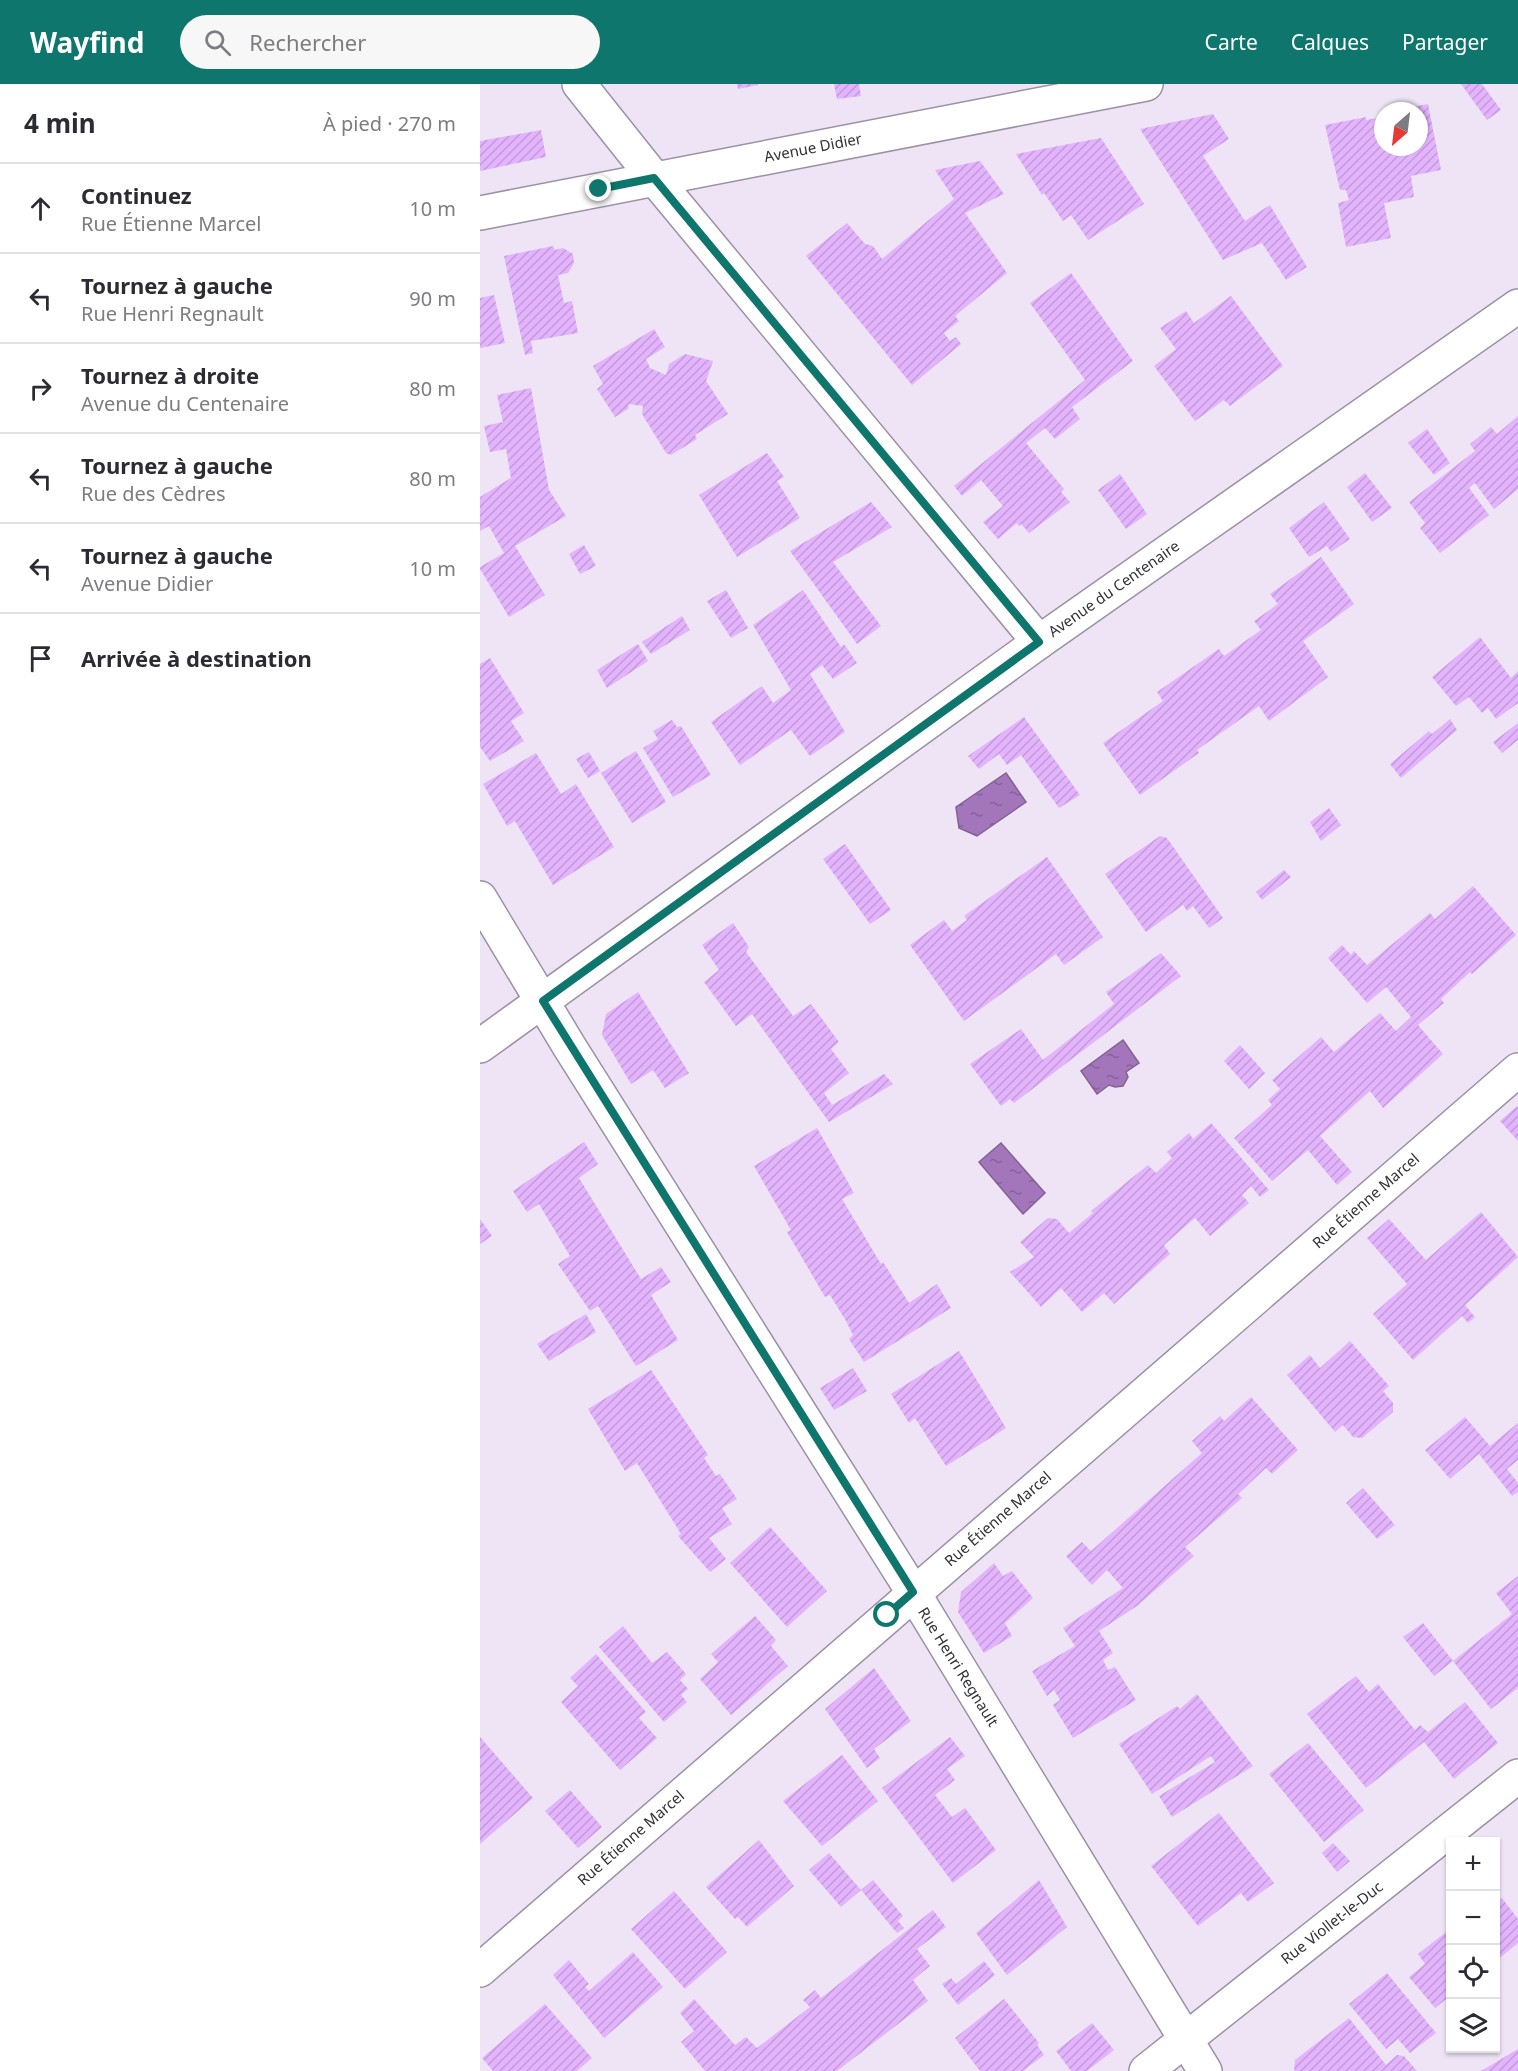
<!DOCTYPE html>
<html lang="fr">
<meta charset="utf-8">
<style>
body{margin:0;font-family:"Noto Sans",sans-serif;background:#f7f7f7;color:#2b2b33}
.controls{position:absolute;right:18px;bottom:18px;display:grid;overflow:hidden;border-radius:0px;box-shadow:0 2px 4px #0004}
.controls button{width:54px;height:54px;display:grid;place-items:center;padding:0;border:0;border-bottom:2px solid #e1e1e2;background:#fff;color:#2b2b33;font:30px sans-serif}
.compass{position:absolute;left:894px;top:18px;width:54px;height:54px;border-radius:50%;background:#fff;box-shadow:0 2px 4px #0004;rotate:208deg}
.stop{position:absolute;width:18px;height:18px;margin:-14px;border:4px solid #0f766e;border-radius:50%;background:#fff}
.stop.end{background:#0f766e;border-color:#fff;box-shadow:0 2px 6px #0008}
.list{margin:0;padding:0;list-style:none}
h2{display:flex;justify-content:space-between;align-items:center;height:78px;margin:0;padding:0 24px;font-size:26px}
h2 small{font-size:20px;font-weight:400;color:#7c7c81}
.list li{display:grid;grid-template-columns:39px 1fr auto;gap:18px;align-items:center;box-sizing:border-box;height:90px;padding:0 24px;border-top:2px solid #e1e1e2}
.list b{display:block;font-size:22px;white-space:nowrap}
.list p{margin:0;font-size:20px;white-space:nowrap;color:#7c7c81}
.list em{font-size:20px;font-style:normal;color:#7c7c81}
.icon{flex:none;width:33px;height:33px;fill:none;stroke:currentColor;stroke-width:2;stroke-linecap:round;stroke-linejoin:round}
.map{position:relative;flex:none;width:1038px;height:1987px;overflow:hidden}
header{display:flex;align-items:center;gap:36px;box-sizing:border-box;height:84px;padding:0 30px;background:#0f766e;color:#fff}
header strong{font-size:28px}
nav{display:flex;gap:33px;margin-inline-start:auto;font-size:21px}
.search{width:420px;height:54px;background:#f7f7f7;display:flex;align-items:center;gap:15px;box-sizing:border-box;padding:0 21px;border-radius:33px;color:#7c7c81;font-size:22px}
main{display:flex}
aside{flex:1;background:#fff}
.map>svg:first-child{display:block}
.water{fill:url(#water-ripples);stroke:#826193;stroke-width:1.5}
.building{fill:url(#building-hatch)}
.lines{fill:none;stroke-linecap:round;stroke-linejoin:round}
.street-casing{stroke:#9c91a3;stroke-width:36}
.street{stroke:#fff;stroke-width:33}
.route{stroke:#0f766e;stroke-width:8}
.labels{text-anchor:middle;stroke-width:4.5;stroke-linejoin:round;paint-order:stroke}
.street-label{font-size:15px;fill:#343037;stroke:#fff}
</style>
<header>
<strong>Wayfind</strong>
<div class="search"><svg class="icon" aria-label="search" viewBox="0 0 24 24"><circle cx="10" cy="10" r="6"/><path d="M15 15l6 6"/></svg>Rechercher</div>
<nav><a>Carte</a><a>Calques</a><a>Partager</a></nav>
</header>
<main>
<aside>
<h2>4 min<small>À pied · 270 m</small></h2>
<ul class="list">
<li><svg class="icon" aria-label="ahead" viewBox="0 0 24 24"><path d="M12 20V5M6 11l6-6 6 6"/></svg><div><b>Continuez</b><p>Rue Étienne Marcel</p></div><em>10 m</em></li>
<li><svg class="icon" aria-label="left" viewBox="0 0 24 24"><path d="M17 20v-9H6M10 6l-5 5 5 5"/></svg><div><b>Tournez à gauche</b><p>Rue Henri Regnault</p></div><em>90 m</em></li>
<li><svg class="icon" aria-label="right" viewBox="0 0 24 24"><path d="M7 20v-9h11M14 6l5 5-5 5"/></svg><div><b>Tournez à droite</b><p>Avenue du Centenaire</p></div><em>80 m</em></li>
<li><svg class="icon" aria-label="left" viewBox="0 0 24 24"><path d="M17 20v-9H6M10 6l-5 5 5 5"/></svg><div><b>Tournez à gauche</b><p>Rue des Cèdres</p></div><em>80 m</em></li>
<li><svg class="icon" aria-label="left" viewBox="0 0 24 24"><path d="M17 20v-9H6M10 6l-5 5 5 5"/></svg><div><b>Tournez à gauche</b><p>Avenue Didier</p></div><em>10 m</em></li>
<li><svg class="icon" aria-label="arrive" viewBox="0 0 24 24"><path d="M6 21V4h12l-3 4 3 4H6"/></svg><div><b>Arrivée à destination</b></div></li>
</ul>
</aside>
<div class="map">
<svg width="1038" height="1987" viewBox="0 0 1038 1987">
<defs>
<pattern id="water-ripples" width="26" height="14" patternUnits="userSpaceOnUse" patternTransform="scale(1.5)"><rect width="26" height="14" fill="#a376bb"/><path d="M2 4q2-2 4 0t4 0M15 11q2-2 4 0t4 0" fill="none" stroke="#866199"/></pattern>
<pattern id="building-hatch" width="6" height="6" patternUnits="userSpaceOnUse" patternTransform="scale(1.5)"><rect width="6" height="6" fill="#e3b4fd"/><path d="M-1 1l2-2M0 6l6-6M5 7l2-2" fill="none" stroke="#c39bd9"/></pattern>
</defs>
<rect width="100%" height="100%" fill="#efe3f6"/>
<g class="water">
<path d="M 526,689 L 546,718 L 497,752 L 479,744 L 476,723 Z"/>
<path d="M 643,956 L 659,979 L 646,988 L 648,993 L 643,1002 L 635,1003 L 629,1001 L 617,1010 L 601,987 Z"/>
<path d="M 521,1059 L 565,1109 L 543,1130 L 499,1078 Z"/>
</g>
<g class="building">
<path d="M 257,0 L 278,0 L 278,1 L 258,5 Z"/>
<path d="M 354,0 L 379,0 L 381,12 L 357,15 Z"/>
<path d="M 981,0 L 1002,0 L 1021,26 L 1007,36 Z"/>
<path d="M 948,20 L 961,86 L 931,92 L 934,113 L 904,119 L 911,154 L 866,163 L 858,119 L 869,116 L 866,106 L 860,106 L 845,41 L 886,33 L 886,36 L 903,33 L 903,63 L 939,63 L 939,27 L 917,26 Z"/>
<path d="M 733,30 L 749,55 L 723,72 L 765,137 L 790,121 L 827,183 L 806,196 L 782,159 L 743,176 L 660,45 Z"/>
<path d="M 61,46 L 66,73 L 0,87 L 0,57 Z"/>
<path d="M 621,54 L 664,120 L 608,156 L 591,131 L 583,137 L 564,109 L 562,111 L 536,70 Z"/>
<path d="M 500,77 L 524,110 L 485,129 L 527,189 L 475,232 L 479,237 L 464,249 L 470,257 L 476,253 L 481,260 L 432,301 L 326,172 L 367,139 L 385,160 L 393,162 L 402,175 L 474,115 L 455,86 Z"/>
<path d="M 73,162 L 75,166 L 83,164 L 93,170 L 94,179 L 88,189 L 78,191 L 84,219 L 92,217 L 98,249 L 51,257 L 53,269 L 45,271 L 24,172 Z"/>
<path d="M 591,189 L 653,277 L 592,323 L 600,335 L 575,355 L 565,344 L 546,359 L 584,405 L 581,408 L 590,418 L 549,449 L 541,440 L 539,442 L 537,439 L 518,455 L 503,438 L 523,422 L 501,396 L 482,412 L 474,402 L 605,296 L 550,219 Z"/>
<path d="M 14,211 L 25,259 L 0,264 L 0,214 Z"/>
<path d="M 751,212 L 803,282 L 750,322 L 744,316 L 715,337 L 674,282 L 696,265 L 680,244 L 706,227 L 714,239 Z"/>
<path d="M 174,245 L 185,263 L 166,275 L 170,284 L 186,291 L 189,280 L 205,270 L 233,277 L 226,297 L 248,330 L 215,351 L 217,355 L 191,371 L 186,369 L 162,330 L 163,322 L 149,320 L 148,325 L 135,333 L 117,305 L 123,300 L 113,282 Z"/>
<path d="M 51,304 L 69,406 L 86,432 L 35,462 L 65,511 L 29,533 L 0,485 L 0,483 L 24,469 L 9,442 L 0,447 L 0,413 L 31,394 L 26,365 L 10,368 L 4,342 L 23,338 L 17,311 Z"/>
<path d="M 1038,332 L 1038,405 L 1014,425 L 995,399 L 989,404 L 1009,431 L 960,469 L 940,444 L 945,439 L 929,418 L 995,367 L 990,360 L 1011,343 L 1017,350 Z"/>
<path d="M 947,345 L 970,379 L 954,391 L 928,359 Z"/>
<path d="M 287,369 L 304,393 L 297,397 L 320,434 L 257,473 L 219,411 Z"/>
<path d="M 885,389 L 912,424 L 892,438 L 867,403 Z"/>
<path d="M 640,390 L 667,430 L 646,445 L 618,406 Z"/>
<path d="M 391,418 L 412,443 L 353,478 L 401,542 L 377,560 L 310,467 Z"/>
<path d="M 844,418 L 870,455 L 851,468 L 847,462 L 829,473 L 809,444 Z"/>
<path d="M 104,461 L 116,482 L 100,490 L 89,470 Z"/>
<path d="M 841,473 L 874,520 L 823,557 L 848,593 L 789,637 L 779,622 L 717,666 L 719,669 L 660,711 L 623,659 L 683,617 L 677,608 L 739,565 L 744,572 L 781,546 L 774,537 L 798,520 L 790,510 Z"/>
<path d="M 246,506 L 268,544 L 251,554 L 227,517 Z"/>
<path d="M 323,506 L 361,563 L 364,560 L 377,579 L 353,595 L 342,581 L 330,590 L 365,648 L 330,672 L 311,646 L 260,681 L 231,638 L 282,602 L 293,619 L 311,606 L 273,541 Z"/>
<path d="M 202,532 L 210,546 L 171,570 L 162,558 Z"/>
<path d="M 1000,553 L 1031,594 L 1038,587 L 1038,619 L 1016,635 L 1008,624 L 1002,629 L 989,613 L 976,622 L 952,593 Z"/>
<path d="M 158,560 L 168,577 L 127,604 L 117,586 Z"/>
<path d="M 10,574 L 44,629 L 31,637 L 44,657 L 10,677 L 0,663 L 0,580 Z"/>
<path d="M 544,633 L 600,711 L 579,724 L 541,671 L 527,681 L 519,670 L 499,685 L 488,672 Z"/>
<path d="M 970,635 L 977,646 L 921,694 L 910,680 L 949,647 L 952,650 Z"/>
<path d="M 192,636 L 197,643 L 201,642 L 231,691 L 193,713 L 163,664 L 178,655 L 173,647 Z"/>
<path d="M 1038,639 L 1038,656 L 1022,669 L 1013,658 Z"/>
<path d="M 156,667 L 186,718 L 152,739 L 121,689 Z"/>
<path d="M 109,668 L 120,687 L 108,694 L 96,675 Z"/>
<path d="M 56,669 L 81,710 L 96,700 L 134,763 L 73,801 L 35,737 L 27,742 L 3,700 Z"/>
<path d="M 849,724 L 861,741 L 841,757 L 830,738 Z"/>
<path d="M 680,752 L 687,754 L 743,834 L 729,844 L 713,822 L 707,827 L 703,821 L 666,848 L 625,790 Z"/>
<path d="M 365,760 L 411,826 L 390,840 L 343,775 Z"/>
<path d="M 567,773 L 623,853 L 584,881 L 576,870 L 484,937 L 430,861 L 464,836 L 472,847 L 487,836 L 484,832 Z"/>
<path d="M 804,786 L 811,793 L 782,816 L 776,808 Z"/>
<path d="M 993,802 L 1036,851 L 992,890 L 990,888 L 961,915 L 964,919 L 938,941 L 963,970 L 903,1024 L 890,1007 L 840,1052 L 872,1088 L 857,1101 L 828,1066 L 792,1097 L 754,1054 L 792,1021 L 788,1016 L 800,1005 L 792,996 L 841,953 L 854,968 L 900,929 L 916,947 L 931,933 L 906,903 L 887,919 L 848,874 L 862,861 L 871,871 L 874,867 L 887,881 L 950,829 L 955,835 Z"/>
<path d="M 253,839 L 269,863 L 266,868 L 313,932 L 331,920 L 359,958 L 351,965 L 369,989 L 344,1009 L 352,1021 L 404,990 L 413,1000 L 349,1038 L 272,930 L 256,942 L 224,898 L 239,886 L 222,861 Z"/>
<path d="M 681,869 L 701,892 L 534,1019 L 530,1015 L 521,1022 L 490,980 L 541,945 L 563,976 L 634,920 L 626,908 Z"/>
<path d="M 158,908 L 209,989 L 185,1004 L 173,986 L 151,1000 L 122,951 L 126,930 Z"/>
<path d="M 760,961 L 785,989 L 769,1005 L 744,977 Z"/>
<path d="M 1037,1022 L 1038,1024 L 1038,1057 L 1020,1037 Z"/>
<path d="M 731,1039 L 789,1106 L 780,1113 L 771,1102 L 762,1111 L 769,1119 L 730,1152 L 715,1134 L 684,1161 L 690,1170 L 634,1220 L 624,1209 L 602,1228 L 581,1204 L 561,1223 L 530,1188 L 554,1173 L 540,1158 L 568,1134 L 577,1135 L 589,1149 L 613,1129 L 611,1127 L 668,1081 L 676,1089 L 692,1074 L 687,1068 L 709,1049 L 713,1055 Z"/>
<path d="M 337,1044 L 374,1109 L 362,1115 L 401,1180 L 403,1178 L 429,1219 L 457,1200 L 471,1224 L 384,1278 L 369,1255 L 373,1251 L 366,1237 L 350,1211 L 345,1213 L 307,1148 L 311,1146 L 274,1082 Z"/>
<path d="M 104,1058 L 118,1080 L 99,1094 L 161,1195 L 181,1183 L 191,1198 L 171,1211 L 198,1256 L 156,1282 L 118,1222 L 110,1227 L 78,1180 L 90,1172 L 59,1120 L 47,1128 L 33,1107 Z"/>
<path d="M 1001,1128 L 1038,1173 L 985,1221 L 995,1233 L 988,1239 L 982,1232 L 933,1276 L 893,1230 L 927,1200 L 887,1154 L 909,1135 L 946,1176 Z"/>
<path d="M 0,1135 L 12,1152 L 0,1160 Z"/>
<path d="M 106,1230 L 116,1248 L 69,1277 L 57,1260 Z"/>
<path d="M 870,1257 L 909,1302 L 903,1307 L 913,1319 L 913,1328 L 882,1354 L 873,1353 L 863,1341 L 855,1348 L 807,1291 L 830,1271 L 840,1284 Z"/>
<path d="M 479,1267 L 526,1344 L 466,1382 L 435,1334 L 429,1339 L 411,1310 Z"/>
<path d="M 373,1284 L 387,1307 L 354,1326 L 340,1304 Z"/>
<path d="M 171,1286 L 228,1371 L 224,1374 L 236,1392 L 240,1390 L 257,1415 L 242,1424 L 252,1440 L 229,1454 L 246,1475 L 230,1488 L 198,1452 L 201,1450 L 157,1379 L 145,1387 L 108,1325 Z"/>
<path d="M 771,1313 L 818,1366 L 792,1390 L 786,1384 L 758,1410 L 762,1414 L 705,1463 L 714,1472 L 657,1522 L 619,1547 L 633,1569 L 623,1576 L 628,1586 L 635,1583 L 656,1616 L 593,1654 L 573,1621 L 580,1616 L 574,1606 L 567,1612 L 552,1587 L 595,1562 L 583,1544 L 643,1504 L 627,1486 L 612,1501 L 586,1472 L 602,1458 L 611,1467 L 722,1369 L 712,1357 L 740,1332 L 744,1337 Z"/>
<path d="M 985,1333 L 1010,1362 L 1038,1339 L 1038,1376 L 1027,1385 L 1038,1399 L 1038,1408 L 1032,1412 L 999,1370 L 970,1395 L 945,1366 Z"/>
<path d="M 883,1404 L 915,1441 L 897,1455 L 866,1419 Z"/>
<path d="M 290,1443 L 347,1507 L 307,1543 L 250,1479 Z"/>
<path d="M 514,1479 L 523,1492 L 532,1487 L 553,1514 L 525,1539 L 532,1552 L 504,1569 L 478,1528 L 481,1508 Z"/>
<path d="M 1038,1492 L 1038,1604 L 1011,1625 L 973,1577 L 954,1592 L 923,1553 L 943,1539 L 973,1577 L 1032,1530 L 1016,1509 Z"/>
<path d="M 275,1532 L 296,1556 L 291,1562 L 308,1582 L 251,1631 L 220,1595 L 238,1578 L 231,1570 Z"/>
<path d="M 143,1542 L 172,1579 L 187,1568 L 206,1590 L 200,1596 L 208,1605 L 201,1611 L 207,1618 L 184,1638 L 119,1563 Z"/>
<path d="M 116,1570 L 166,1628 L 159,1634 L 177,1654 L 140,1686 L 81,1618 L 98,1602 L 90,1594 Z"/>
<path d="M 394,1584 L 431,1637 L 394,1665 L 400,1674 L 387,1684 L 345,1625 Z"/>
<path d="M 876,1592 L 889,1608 L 898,1600 L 935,1646 L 940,1641 L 948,1648 L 985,1618 L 1018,1659 L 974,1695 L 944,1658 L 886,1704 L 827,1630 Z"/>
<path d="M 717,1610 L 773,1682 L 692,1733 L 679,1712 L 735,1678 L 731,1672 L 672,1710 L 639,1660 L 697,1622 L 700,1625 Z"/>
<path d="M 0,1653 L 53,1714 L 0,1760 Z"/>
<path d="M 470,1653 L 485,1672 L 467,1685 L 475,1696 L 455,1711 L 472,1733 L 485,1724 L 516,1766 L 473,1799 L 402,1704 Z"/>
<path d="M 828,1659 L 884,1726 L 844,1758 L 789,1690 Z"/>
<path d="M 362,1671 L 398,1717 L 342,1762 L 303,1717 Z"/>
<path d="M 90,1706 L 122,1743 L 98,1764 L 65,1727 Z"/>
<path d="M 739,1729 L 794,1799 L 768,1818 L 761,1809 L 718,1842 L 671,1782 Z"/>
<path d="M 279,1756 L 314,1802 L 267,1843 L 258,1833 L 255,1835 L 226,1803 Z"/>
<path d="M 853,1759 L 870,1777 L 857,1788 L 842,1769 Z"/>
<path d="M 349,1769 L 381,1806 L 361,1823 L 329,1786 Z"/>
<path d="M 393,1796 L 423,1832 L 418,1837 L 424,1844 L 417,1849 L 381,1806 Z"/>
<path d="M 559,1796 L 587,1843 L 527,1891 L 496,1849 Z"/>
<path d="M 194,1807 L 247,1868 L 205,1905 L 151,1845 Z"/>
<path d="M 1022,1814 L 1038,1835 L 1038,1859 L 1016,1877 L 1016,1819 Z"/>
<path d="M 453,1826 L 466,1843 L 437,1865 L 450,1882 L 433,1896 L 448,1917 L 357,1987 L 225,1987 L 201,1958 L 214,1947 L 200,1929 L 214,1915 L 255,1961 L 266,1953 L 277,1964 L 330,1923 L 323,1916 L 335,1906 L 341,1914 Z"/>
<path d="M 970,1845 L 970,1912 L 955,1924 L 929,1893 L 945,1880 L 938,1870 Z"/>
<path d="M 153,1868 L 183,1903 L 124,1954 L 73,1891 L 89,1876 L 109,1900 L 105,1903 L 109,1907 Z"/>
<path d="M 504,1877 L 515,1891 L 478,1921 L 462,1900 L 471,1894 L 476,1900 Z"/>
<path d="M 907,1889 L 956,1949 L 930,1969 L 918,1955 L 906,1965 L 869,1920 Z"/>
<path d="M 524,1915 L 559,1959 L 557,1961 L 564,1971 L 543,1987 L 500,1987 L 475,1954 Z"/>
<path d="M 65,1920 L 112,1974 L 97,1987 L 13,1987 L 2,1974 Z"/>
<path d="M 869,1934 L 906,1981 L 917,1971 L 924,1972 L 937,1987 L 814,1987 L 815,1976 Z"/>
<path d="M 612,1939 L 634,1966 L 607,1987 L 591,1987 L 576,1967 Z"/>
<path d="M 1038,1965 L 1038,1987 L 1001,1987 Z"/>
</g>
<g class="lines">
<defs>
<g id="street">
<path d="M 99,0 L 174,94 L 559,558"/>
<path d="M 0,129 L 666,0"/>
<path d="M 0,814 L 89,962 L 433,1508 L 725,1987"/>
<path d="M 0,962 L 559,558 L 1038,222"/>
<path d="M 0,1886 L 1038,986"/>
<path d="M 666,1987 L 1038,1692"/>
</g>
</defs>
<use href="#street" class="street-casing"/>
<use href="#street" class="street"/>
</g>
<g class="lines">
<path class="route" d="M 119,105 L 174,94 L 559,558 L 63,917 L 433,1508 L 407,1531"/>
</g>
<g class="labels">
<g class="street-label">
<text transform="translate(333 64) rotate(-11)" y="5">Avenue Didier</text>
<text transform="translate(634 505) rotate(-35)" y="5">Avenue du Centenaire</text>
<text transform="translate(886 1117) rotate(-41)" y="5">Rue Étienne Marcel</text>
<text transform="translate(518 1435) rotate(-41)" y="5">Rue Étienne Marcel</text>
<text transform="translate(478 1583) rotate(58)" y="5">Rue Henri Regnault</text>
<text transform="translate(151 1754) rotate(-41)" y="5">Rue Étienne Marcel</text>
<text transform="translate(852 1839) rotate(-38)" y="5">Rue Viollet-le-Duc</text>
</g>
</g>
</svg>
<div class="controls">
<button>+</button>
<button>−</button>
<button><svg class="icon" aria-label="locate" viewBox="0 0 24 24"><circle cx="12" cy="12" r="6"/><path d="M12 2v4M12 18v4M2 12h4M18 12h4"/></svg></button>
<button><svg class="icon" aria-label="layers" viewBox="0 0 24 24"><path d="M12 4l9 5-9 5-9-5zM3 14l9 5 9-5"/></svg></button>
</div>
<svg class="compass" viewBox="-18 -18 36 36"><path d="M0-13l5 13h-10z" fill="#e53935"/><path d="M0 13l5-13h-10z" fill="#7c7c81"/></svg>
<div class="stop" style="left:407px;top:1531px"></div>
<div class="stop end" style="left:119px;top:105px"></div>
</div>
</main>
